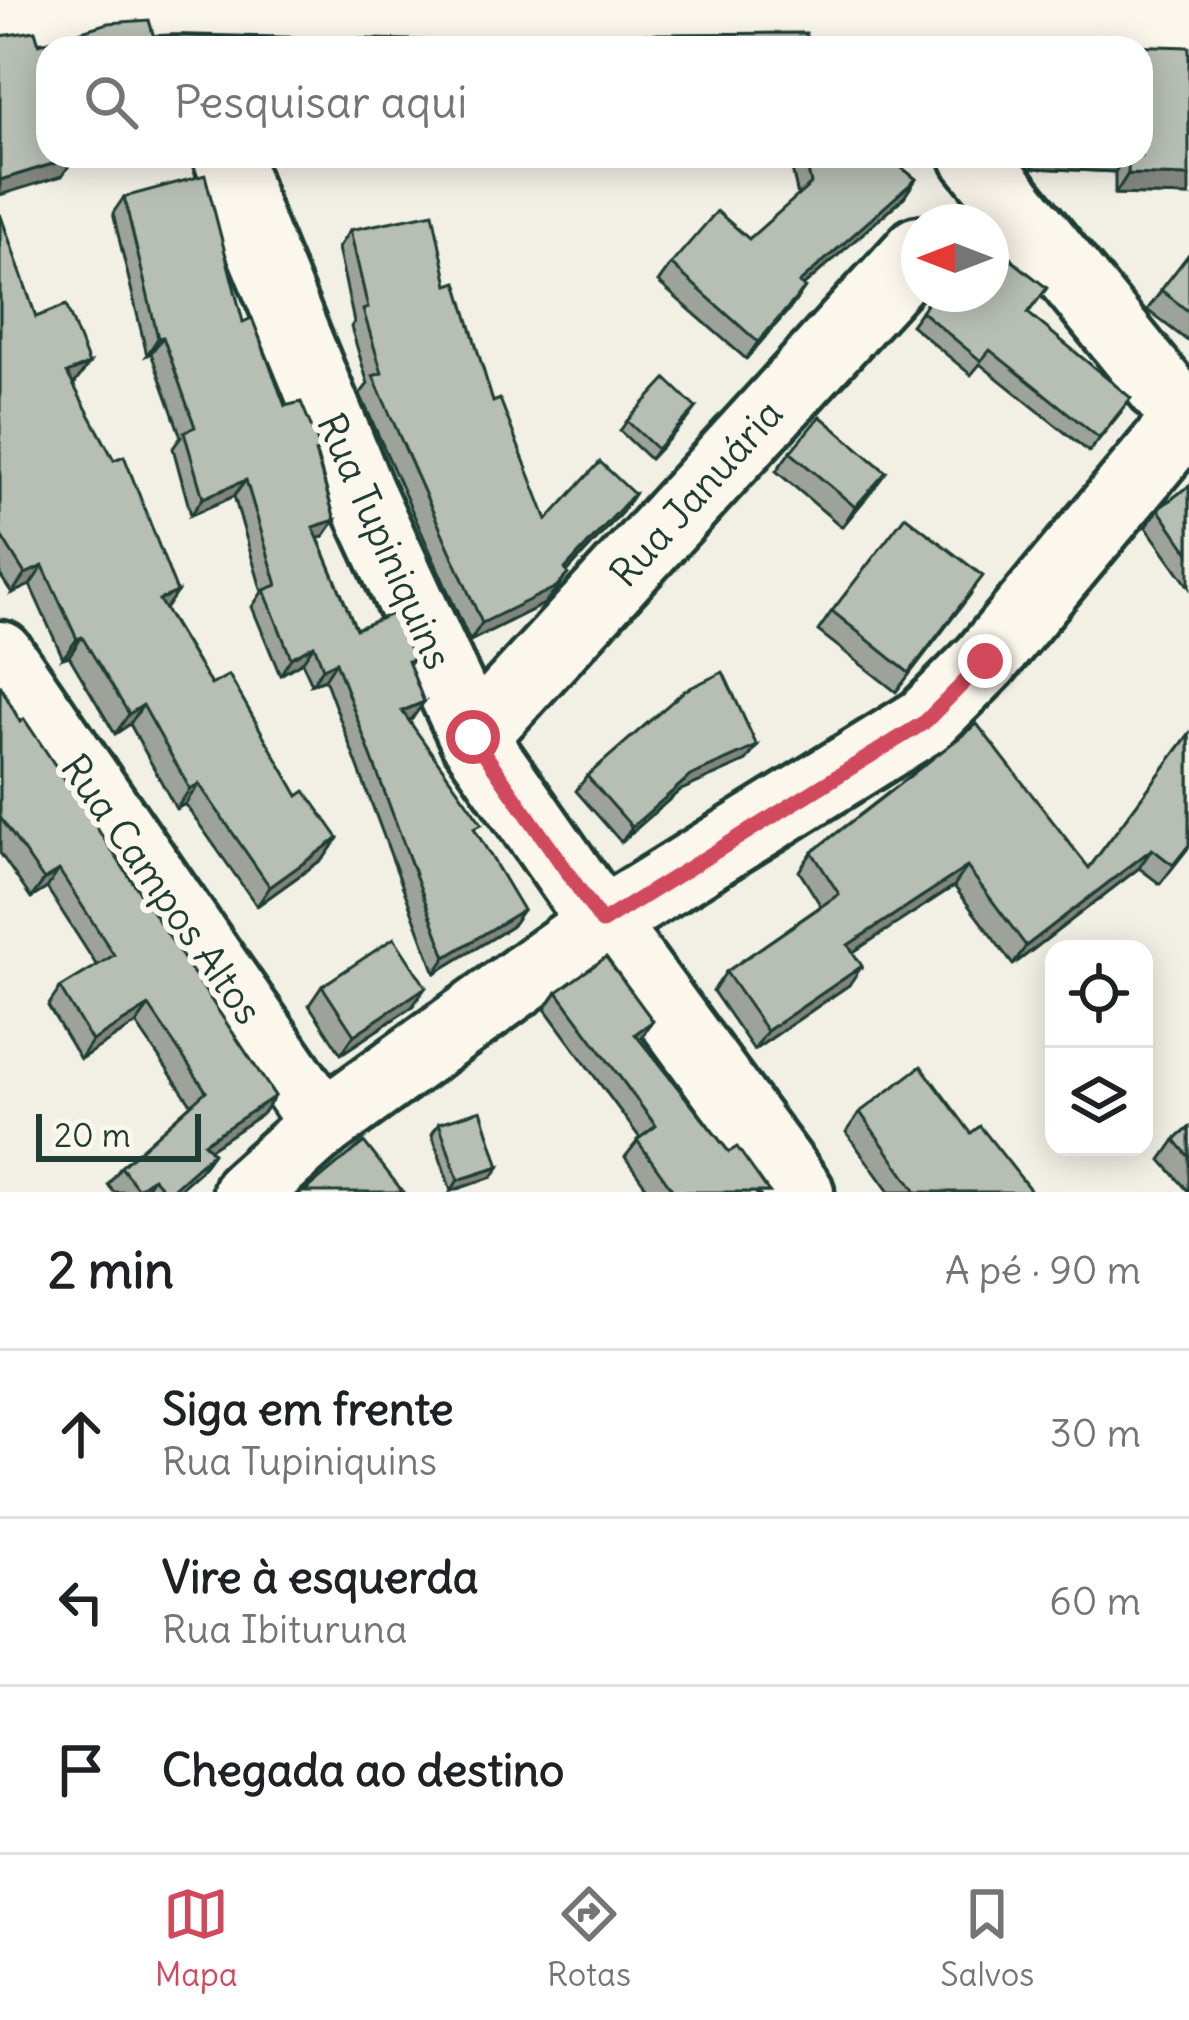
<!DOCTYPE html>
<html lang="pt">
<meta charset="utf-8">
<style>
body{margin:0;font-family:Delius,sans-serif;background:#f2f2f2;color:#202124}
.controls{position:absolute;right:36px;bottom:36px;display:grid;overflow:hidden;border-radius:24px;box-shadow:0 6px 30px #0003}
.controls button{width:108px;height:108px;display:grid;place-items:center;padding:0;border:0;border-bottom:3px solid #e0e0e0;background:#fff;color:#202124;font:60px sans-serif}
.compass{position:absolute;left:901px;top:204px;width:108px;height:108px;border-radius:50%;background:#fff;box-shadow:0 6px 30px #0003;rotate:270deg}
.scale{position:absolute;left:36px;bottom:30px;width:165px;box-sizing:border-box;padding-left:12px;border:6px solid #1f3d34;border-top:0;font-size:33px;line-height:42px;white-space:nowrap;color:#1f3d34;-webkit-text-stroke:9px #fbf7ec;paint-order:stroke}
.stop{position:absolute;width:36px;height:36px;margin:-27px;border:9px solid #d1495b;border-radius:50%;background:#fff}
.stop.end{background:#d1495b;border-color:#fff;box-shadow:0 3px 12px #0008}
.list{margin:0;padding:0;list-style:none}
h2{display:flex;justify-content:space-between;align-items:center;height:156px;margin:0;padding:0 48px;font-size:51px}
h2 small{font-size:39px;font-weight:400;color:#757577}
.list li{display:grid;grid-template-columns:78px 1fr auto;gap:36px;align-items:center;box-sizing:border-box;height:168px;padding:0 48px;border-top:3px solid #e0e0e0}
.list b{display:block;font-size:45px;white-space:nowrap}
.list p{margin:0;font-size:39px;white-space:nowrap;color:#757577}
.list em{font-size:39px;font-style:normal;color:#757577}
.icon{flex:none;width:66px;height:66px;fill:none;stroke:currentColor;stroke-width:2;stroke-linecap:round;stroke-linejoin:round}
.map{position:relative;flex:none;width:1189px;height:1192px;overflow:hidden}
.search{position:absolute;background:#fff;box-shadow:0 6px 30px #0003;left:36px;right:36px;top:36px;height:132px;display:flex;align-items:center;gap:30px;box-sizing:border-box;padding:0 42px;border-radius:36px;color:#757577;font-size:45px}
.sheet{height:660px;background:#fff}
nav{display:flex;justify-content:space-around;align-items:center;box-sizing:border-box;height:168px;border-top:3px solid #e0e0e0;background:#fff;font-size:33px;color:#757577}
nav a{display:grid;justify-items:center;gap:6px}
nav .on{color:#d1495b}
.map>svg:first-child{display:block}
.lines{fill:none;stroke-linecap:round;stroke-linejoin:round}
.minor-casing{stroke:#1f3d34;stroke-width:75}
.minor{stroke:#fbf7ec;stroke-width:66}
.wall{fill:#9da39a;stroke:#1f3d34;stroke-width:3}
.shaded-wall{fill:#80857d;stroke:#1f3d34;stroke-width:3}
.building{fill:#b7beb3;stroke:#1f3d34;stroke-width:3}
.route{stroke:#d1495b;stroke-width:15}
.labels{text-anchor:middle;stroke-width:12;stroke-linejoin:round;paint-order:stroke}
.street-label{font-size:39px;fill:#1f3d34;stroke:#fbf7ec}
</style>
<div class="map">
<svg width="1189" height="1192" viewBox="0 0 1189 1192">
<rect width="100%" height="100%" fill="#f2f0e5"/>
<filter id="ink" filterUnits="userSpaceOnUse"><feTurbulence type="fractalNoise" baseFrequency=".00833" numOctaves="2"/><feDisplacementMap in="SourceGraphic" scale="24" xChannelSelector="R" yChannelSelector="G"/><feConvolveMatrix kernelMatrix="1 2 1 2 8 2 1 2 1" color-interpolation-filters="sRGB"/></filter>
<g filter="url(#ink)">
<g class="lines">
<defs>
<g id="minor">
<path d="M 0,10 L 175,0 L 1189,23"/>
<path d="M 227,156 L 249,221 L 360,492 L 473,737 L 602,922 L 800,1192"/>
<path d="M 974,156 L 1189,422"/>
<path d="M 0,655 L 323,1124"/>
<path d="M 473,737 L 919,250"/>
<path d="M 247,1192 L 323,1124 L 602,922 L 925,721 L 985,661 L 1189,416"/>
</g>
</defs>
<use href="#minor" class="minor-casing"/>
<use href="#minor" class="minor"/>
</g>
<g class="wall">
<path d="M 789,156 L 887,156 L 916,179 L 904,197 L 803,286 L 792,306 L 746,359 L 658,282 L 671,264 L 749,239 L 798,196 Z"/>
<path d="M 1040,156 L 1141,156 L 1189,196 L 1115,194 L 1115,172 L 1032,168 Z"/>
<path d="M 124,197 L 243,322 L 285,406 L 317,456 L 335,520 L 323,537 L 318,538 L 356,629 L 414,658 L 409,665 L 412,719 L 409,720 L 476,832 L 511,927 L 435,973 L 325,679 L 312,684 L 302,662 L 280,675 L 252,607 L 262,592 L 234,496 L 191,515 L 173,448 L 181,437 L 151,353 L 147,355 L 113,213 Z"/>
<path d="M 0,214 L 36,317 L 75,383 L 73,384 L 165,609 L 211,685 L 298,796 L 338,838 L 324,858 L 257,906 L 185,804 L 176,809 L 130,724 L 115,734 L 69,656 L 63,658 L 30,585 L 12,593 L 0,575 Z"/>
<path d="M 350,230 L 448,285 L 493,402 L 547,520 L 634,494 L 622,512 L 567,572 L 555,592 L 544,604 L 470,641 L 360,394 L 368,384 L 351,327 L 354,322 L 338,248 Z"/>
<path d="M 1189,254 L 1189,342 L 1147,310 Z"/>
<path d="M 934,294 L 1028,314 L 1121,412 L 1089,452 L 980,364 L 971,375 L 911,325 Z"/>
<path d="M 696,408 L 650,459 L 620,431 L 627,421 Z"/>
<path d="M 790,452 L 886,472 L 842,527 L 776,471 Z"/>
<path d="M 1189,486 L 1189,587 L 1146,527 L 1158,509 Z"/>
<path d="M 970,595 L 896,692 L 818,631 L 832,611 Z"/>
<path d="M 0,685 L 20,722 L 275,1096 L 262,1114 L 210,1149 L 200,1171 L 176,1192 L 114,1192 L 108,1185 L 121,1167 L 191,1104 L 136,1024 L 80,1059 L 48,1006 L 60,988 L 97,966 L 47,888 L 31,898 L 0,853 Z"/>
<path d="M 1189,734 L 1189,847 L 1160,884 L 1139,868 L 1013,965 L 954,886 L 853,952 L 849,985 L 754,1050 L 713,991 L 726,972 L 821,906 L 799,871 L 812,852 L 1089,868 Z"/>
<path d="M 757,746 L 746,761 L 679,791 L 621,842 L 576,791 L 587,776 Z"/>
<path d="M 322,986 L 412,1007 L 341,1054 L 309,1005 Z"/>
<path d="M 557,992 L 639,1039 L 729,1152 L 769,1192 L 650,1192 L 625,1157 L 640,1138 L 545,1009 Z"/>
<path d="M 860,1112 L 971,1133 L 1032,1192 L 889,1192 L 846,1132 Z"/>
<path d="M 439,1123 L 499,1167 L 492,1177 L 451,1191 L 432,1134 Z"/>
<path d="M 1189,1128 L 1189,1192 L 1161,1160 L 1175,1140 Z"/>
</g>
<g class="shaded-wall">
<path d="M 1040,156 L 1126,156 L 1115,172 L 1032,168 Z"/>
<path d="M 75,157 L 62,176 L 0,195 L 0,180 Z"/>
<path d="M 1128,174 L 1189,176 L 1189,196 L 1115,194 Z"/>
<path d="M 916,179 L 904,197 L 786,301 L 799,283 Z"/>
<path d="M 805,288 L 792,306 L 746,359 L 758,342 Z"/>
<path d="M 163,337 L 151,353 L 147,355 L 158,338 Z"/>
<path d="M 89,364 L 75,383 L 54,392 L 67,373 Z"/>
<path d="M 696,408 L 688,419 L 650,459 L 657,449 Z"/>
<path d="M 886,472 L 872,491 L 842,527 L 855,507 Z"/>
<path d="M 246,480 L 234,496 L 191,515 L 203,498 Z"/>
<path d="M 634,494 L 622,512 L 553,587 L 565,569 Z"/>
<path d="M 335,520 L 323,537 L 302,543 L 313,527 Z"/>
<path d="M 43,566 L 30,585 L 12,593 L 25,574 Z"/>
<path d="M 568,574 L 544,604 L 470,641 L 482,623 Z"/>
<path d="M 177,592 L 164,611 L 159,600 Z"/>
<path d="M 82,637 L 69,656 L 63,658 L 77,639 Z"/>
<path d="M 314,645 L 302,662 L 280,675 L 291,658 Z"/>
<path d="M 336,662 L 325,679 L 312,684 L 323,668 Z"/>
<path d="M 424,702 L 412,719 L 391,727 L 402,711 Z"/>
<path d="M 143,705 L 130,724 L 115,734 L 129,714 Z"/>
<path d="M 757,746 L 746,761 L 679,791 L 621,842 L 632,827 L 690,776 Z"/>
<path d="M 199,784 L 185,804 L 176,809 L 190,789 Z"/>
<path d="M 338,838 L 324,858 L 257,906 L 270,887 Z"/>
<path d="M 1152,849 L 1139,868 L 1013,965 L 1026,946 Z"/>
<path d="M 967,867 L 954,886 L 835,964 L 848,945 Z"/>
<path d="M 59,870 L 47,888 L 31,898 L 44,880 Z"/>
<path d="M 523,910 L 511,927 L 435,973 L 446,957 Z"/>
<path d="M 862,966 L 849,985 L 754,1050 L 767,1031 Z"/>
<path d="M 426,987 L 412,1007 L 341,1054 L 354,1035 Z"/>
<path d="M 149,1006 L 136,1024 L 80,1059 L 92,1041 Z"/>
<path d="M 653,1021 L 641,1038 L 624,1051 L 635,1034 Z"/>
<path d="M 275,1096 L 262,1114 L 192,1161 L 204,1143 Z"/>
<path d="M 213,1153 L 200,1171 L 176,1192 L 169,1192 Z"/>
<path d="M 499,1167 L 492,1177 L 451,1191 L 458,1180 Z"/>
<path d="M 153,1178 L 144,1192 L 135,1192 L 138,1189 Z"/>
</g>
<g class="building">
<path d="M 149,20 L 157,48 L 48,48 L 48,156 L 75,157 L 0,180 L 0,36 L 35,31 L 39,44 L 108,23 Z"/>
<path d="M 806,33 L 806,48 L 416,48 L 415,44 L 636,34 Z"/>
<path d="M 1125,45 L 1189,47 L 1189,176 L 1128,174 L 1129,156 L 1141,156 L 1141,48 L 1123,48 Z"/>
<path d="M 805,156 L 887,156 L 916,179 L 799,283 L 805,288 L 758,342 L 671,264 L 717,211 L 749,239 L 811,184 Z"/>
<path d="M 205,175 L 243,322 L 252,318 L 285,406 L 301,402 L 321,450 L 315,452 L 335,520 L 313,527 L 356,629 L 394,613 L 414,658 L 408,661 L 424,702 L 402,711 L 482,824 L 474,828 L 523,910 L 446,957 L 336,662 L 323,668 L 314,645 L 291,658 L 264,590 L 277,585 L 246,480 L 203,498 L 184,432 L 195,427 L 163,337 L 158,338 L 124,197 Z"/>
<path d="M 433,213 L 448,285 L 457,282 L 493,402 L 500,399 L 547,520 L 600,462 L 634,494 L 565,569 L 568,574 L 556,587 L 482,623 L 373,376 L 382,373 L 363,310 L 368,308 L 350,230 Z"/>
<path d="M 0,214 L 36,317 L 66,305 L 89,364 L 67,373 L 114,460 L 124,456 L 177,592 L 159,600 L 211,685 L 229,675 L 298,796 L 305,791 L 338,838 L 270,887 L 199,784 L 190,789 L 143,705 L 129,714 L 82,637 L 77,639 L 43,566 L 25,574 L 0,534 Z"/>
<path d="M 991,244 L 1047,288 L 1028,313 L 1131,398 L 1099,438 L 990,350 L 981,361 L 921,311 L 934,294 L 991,294 Z"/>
<path d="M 1189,254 L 1189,312 L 1161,290 Z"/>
<path d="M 666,379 L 696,408 L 657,449 L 627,421 Z"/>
<path d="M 820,416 L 886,472 L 855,507 L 790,452 Z"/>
<path d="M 1189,486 L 1189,553 L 1158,509 Z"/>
<path d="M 905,516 L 983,576 L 909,673 L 832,611 Z"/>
<path d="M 723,672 L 757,746 L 690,776 L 632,827 L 587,776 L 684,691 Z"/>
<path d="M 0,685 L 20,722 L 24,719 L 43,747 L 275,1096 L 204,1143 L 213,1153 L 169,1192 L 166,1192 L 153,1178 L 138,1189 L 121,1167 L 206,1091 L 149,1006 L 92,1041 L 60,988 L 114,955 L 59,870 L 44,880 L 0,817 Z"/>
<path d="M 977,724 L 1089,868 L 1189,734 L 1189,845 L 1173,865 L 1152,849 L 1026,946 L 967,867 L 848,945 L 862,966 L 767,1031 L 726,972 L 839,894 L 812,852 Z"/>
<path d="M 394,938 L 426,987 L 354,1035 L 322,986 Z"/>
<path d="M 606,957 L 653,1021 L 635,1034 L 729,1152 L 737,1147 L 769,1192 L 674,1192 L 637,1140 L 656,1126 L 557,992 Z"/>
<path d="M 921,1066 L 971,1133 L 980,1126 L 1032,1192 L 916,1192 L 860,1112 Z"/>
<path d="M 481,1110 L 499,1167 L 458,1180 L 439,1123 Z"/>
<path d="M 1189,1128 L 1189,1157 L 1175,1140 Z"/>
<path d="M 364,1142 L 403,1192 L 304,1192 Z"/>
</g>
</g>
<g class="lines" filter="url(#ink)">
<path class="route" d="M 473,737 L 602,922 L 925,722 L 985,661"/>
</g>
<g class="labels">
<g class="street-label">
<text transform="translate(696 493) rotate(-48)" y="14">Rua Januária</text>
<text transform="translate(385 541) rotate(66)" y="14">Rua Tupiniquins</text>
<text transform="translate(162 889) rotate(55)" y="14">Rua Campos Altos</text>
</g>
</g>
</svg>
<div class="controls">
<button><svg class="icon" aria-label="locate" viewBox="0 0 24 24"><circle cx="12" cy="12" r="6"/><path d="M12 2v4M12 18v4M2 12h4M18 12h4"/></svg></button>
<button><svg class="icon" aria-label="layers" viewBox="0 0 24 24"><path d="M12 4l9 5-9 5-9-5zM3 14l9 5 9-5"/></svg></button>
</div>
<svg class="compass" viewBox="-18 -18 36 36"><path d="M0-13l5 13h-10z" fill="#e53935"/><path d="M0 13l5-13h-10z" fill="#757577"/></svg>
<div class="scale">20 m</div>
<div class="stop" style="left:473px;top:737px"></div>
<div class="stop end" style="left:985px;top:661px"></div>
<div class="search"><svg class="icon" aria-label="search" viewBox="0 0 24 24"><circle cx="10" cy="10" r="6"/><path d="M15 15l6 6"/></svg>Pesquisar aqui</div>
</div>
<section class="sheet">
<h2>2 min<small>A pé · 90 m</small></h2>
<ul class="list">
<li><svg class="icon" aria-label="ahead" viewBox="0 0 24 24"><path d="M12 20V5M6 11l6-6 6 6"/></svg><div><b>Siga em frente</b><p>Rua Tupiniquins</p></div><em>30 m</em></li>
<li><svg class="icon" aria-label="left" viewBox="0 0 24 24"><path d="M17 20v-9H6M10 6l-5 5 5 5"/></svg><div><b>Vire à esquerda</b><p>Rua Ibituruna</p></div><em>60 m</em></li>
<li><svg class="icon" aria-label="arrive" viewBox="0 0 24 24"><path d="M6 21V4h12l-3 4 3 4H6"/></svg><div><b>Chegada ao destino</b></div></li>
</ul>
</section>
<nav>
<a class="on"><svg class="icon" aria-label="map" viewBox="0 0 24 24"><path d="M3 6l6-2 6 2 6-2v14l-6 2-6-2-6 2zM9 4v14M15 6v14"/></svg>Mapa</a>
<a><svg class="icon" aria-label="directions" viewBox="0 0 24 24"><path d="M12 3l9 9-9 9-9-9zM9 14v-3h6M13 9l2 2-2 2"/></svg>Rotas</a>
<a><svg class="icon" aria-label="saved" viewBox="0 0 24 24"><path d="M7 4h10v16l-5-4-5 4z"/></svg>Salvos</a>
</nav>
